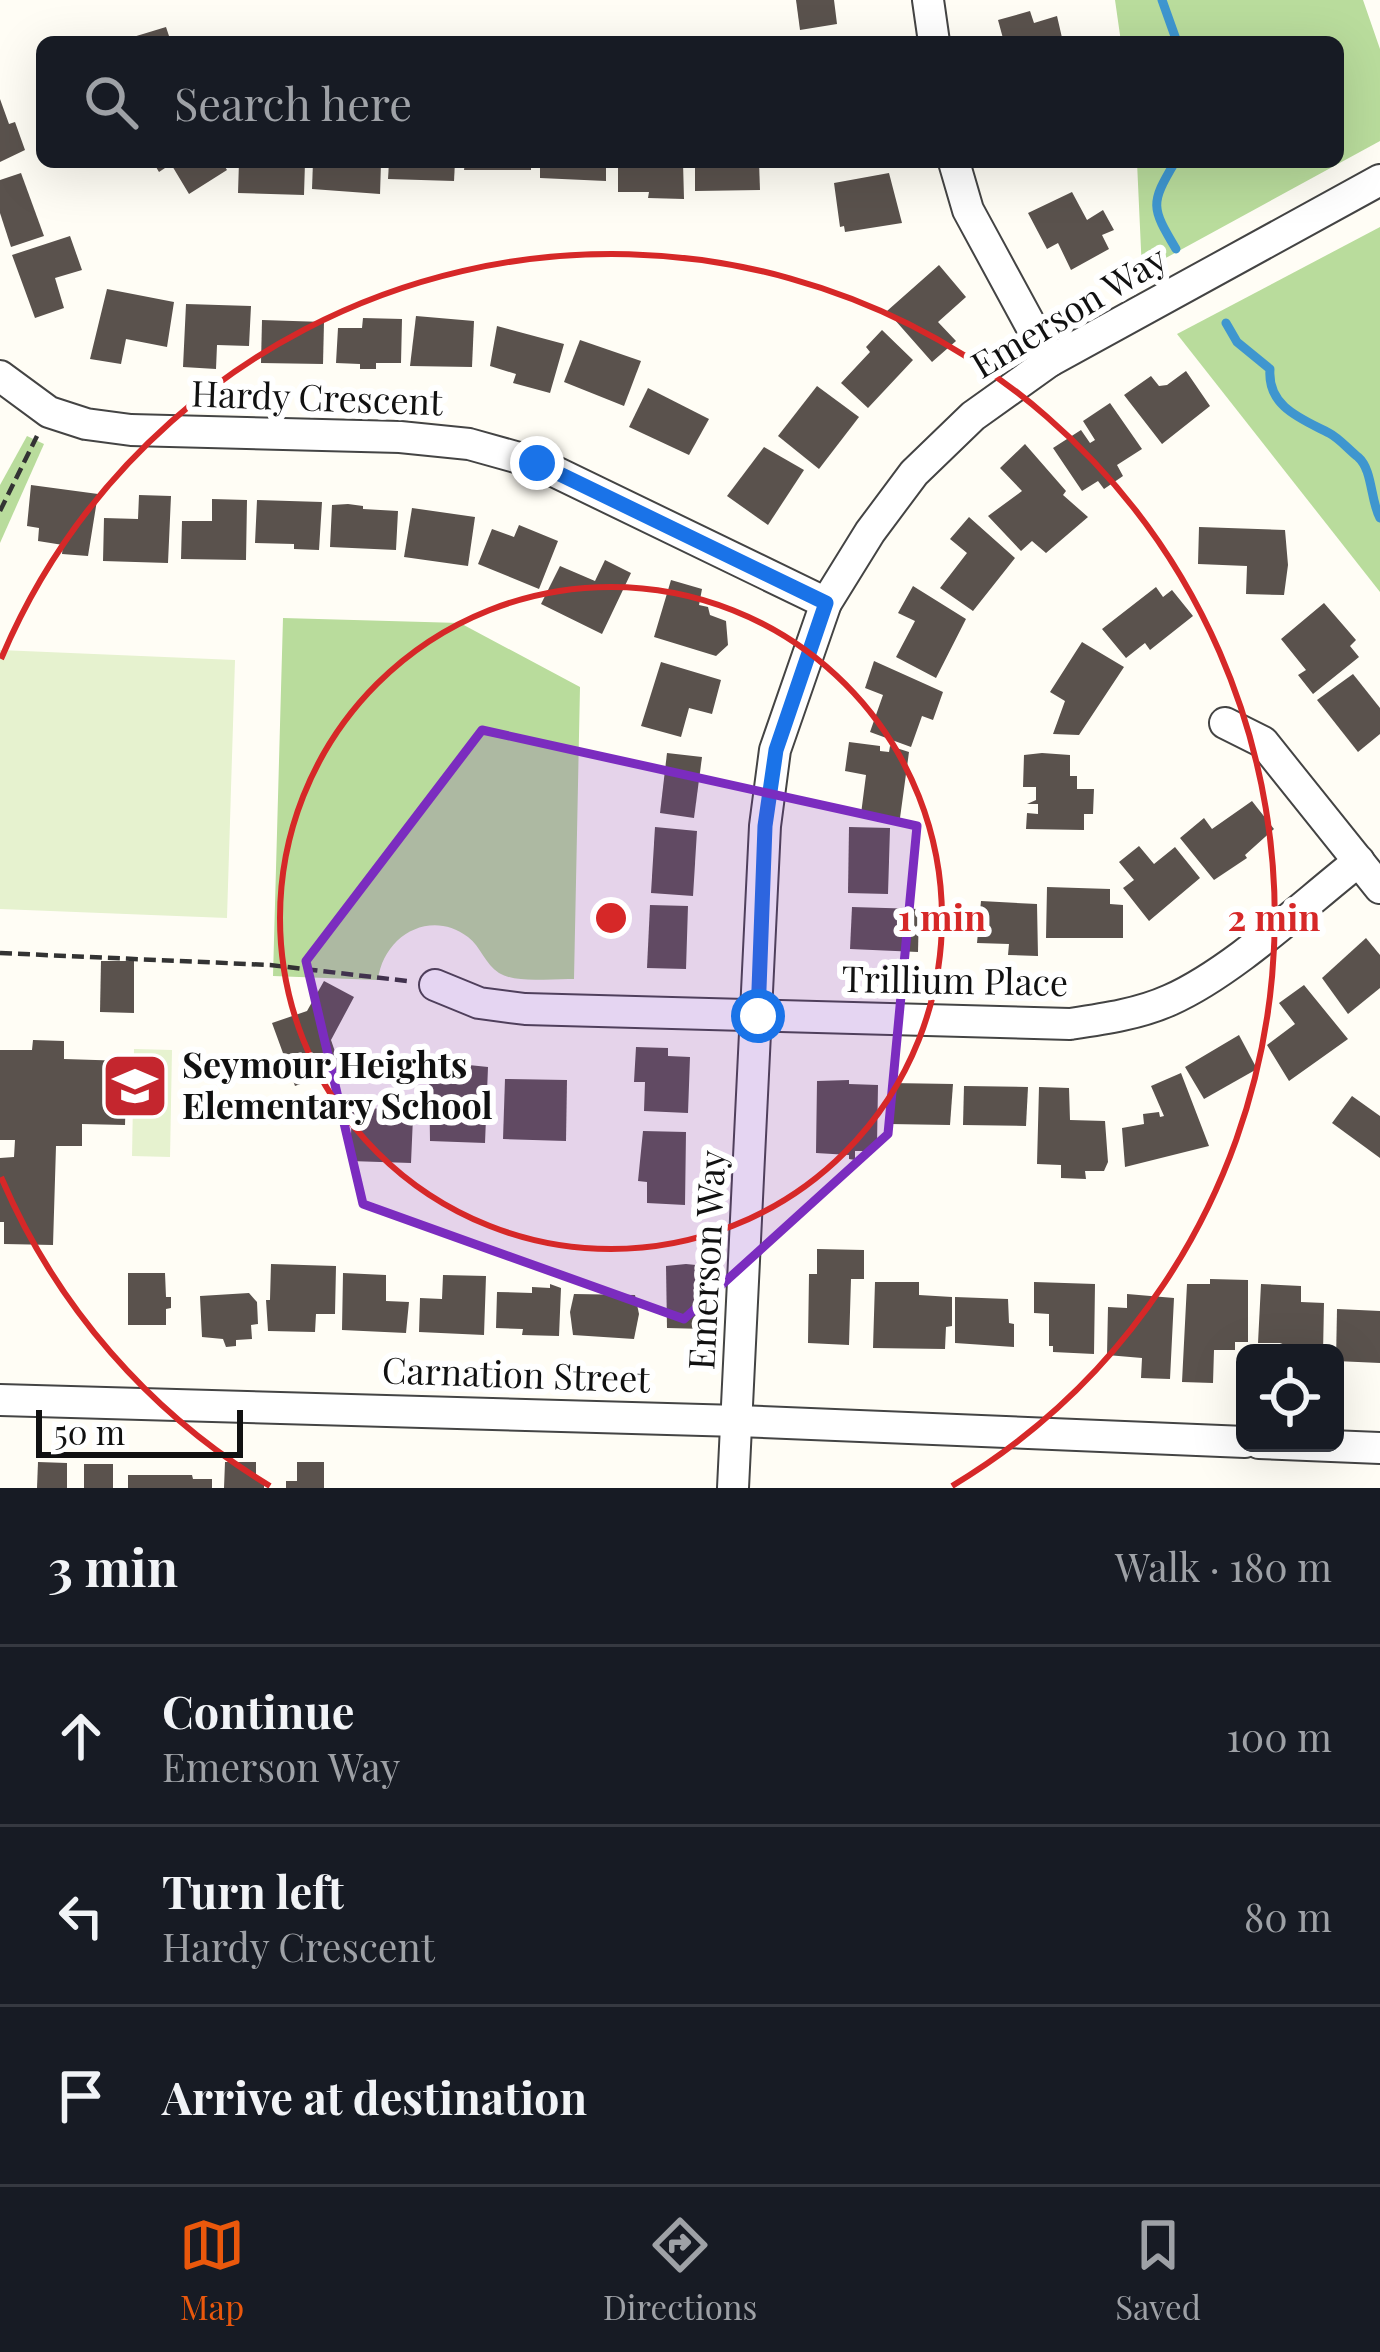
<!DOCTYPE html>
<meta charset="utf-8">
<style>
body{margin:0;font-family:"Playfair Display",serif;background:#242831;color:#f1f3f6}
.controls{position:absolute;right:36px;bottom:36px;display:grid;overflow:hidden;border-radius:18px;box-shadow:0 12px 48px #0002}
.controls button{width:108px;height:108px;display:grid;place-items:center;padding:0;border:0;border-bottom:3px solid #363941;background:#171b24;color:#f1f3f6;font:60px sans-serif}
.scale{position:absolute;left:36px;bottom:30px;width:207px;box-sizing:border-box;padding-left:12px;border:6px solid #111;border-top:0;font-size:33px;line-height:42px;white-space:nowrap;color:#111;-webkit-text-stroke:9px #fff;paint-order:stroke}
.stop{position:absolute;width:36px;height:36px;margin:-27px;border:9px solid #1a73e8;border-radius:50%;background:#fff}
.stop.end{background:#1a73e8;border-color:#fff;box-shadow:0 3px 12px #0008}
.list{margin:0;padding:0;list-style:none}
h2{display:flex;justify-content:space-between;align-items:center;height:156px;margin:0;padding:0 48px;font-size:51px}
h2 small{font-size:39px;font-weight:400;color:#9ea1a6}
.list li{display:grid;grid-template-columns:78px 1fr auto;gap:36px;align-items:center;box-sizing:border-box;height:180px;padding:0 48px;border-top:3px solid #363941}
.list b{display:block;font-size:45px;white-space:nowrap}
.list p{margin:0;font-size:39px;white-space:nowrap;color:#9ea1a6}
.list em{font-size:39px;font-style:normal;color:#9ea1a6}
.icon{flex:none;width:66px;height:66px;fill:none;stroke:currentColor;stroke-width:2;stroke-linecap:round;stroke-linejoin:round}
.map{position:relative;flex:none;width:1380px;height:1488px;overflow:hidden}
.search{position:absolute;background:#171b24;box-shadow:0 12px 48px #0002;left:36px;right:36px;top:36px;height:132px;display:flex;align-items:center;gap:30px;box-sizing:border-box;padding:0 42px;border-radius:18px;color:#9ea1a6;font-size:45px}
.sheet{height:696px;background:#171b24}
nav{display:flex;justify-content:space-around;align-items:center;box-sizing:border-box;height:168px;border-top:3px solid #363941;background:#171b24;font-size:33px;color:#9ea1a6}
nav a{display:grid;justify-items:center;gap:6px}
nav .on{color:#ea580c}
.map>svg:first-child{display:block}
.forest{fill:#b9dc9c}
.pitch{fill:#e6f2cf}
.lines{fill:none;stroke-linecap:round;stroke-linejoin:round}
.stream{stroke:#3f96cf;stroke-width:9}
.building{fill:#5a524d}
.minor-casing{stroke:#444;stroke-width:34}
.path{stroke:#333;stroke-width:4.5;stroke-dasharray:12 6;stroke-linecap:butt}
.minor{stroke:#fff;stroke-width:30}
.route{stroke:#1a73e8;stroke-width:15}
.marked{fill:#7b2cbf;fill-opacity:0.2;stroke:#7b2cbf;stroke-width:9;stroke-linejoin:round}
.ring{fill:none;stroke:#d62828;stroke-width:6}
.labels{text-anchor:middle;stroke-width:12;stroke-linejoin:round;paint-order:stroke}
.street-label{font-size:36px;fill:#111;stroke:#fff}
.poi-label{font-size:36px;font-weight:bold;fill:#111;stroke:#fff;text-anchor:start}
.centre{fill:#d62828;stroke:#fff;stroke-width:6}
.ring-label{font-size:36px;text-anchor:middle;font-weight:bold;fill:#d62828;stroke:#fff;stroke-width:12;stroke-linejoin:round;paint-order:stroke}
</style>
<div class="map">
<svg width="1380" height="1488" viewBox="0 0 1380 1488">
<rect width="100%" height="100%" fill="#fffdf5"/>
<g class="forest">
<path d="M 1115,0 L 1363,0 L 1380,49 L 1380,141 L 1142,271 L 1137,162 L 1338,162 L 1338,42 L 1121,42 Z"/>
<path d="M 1380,227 L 1380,592 L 1177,334 Z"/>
<path d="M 27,436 L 44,444 L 0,543 L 0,485 Z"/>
<path d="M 283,618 L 460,623 L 580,687 L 574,979 C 552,978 517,984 499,973 C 485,964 481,947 468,937 C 430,908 383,936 378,980 L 273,976 Z"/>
</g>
<g class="pitch">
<path d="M 0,650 L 235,660 L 227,918 L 0,909 Z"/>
<path d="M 134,1049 L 172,1050 L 170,1157 L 132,1156 Z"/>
</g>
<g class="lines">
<g class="stream">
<path d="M 1162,0 L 1177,42"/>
<path d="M 1175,162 C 1150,204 1151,207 1176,249"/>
<path d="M 1226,323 L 1237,342 L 1270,369 C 1267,407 1302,419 1329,433 C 1339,438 1349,450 1358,457 C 1373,470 1370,500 1380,518"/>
</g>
</g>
<g class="building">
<path d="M 796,0 L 834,0 L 837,24 L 800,30 Z"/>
<path d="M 1030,11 L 1034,23 L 1057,16 L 1063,42 L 1004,42 L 998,20 Z"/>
<path d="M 166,27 L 171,42 L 120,42 L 120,41 Z"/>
<path d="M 0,99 L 9,124 L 15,122 L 25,150 L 0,162 Z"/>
<path d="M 153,162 L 222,162 L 227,170 L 189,194 L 171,164 L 159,172 Z"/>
<path d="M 239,162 L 305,162 L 304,195 L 238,193 Z"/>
<path d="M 313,162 L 381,162 L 380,194 L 312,189 Z"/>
<path d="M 389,162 L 455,162 L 454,181 L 388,179 Z"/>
<path d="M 465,162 L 531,162 L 531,170 L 464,170 Z"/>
<path d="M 540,162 L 606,162 L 606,181 L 540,178 Z"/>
<path d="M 618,162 L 683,162 L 684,199 L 648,198 L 649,192 L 618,192 Z"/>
<path d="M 695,162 L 759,162 L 760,190 L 695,191 Z"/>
<path d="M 21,173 L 44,236 L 11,247 L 0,213 L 0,180 Z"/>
<path d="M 889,173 L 902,223 L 845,232 L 844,226 L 840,227 L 834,183 Z"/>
<path d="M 1072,192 L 1087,220 L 1103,210 L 1114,230 L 1102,235 L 1109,249 L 1071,270 L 1058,243 L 1047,249 L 1028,213 Z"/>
<path d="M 70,236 L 82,270 L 55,278 L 64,308 L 35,318 L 12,255 Z"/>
<path d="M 939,265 L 966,297 L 938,322 L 956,341 L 932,362 L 887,311 Z"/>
<path d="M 107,289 L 174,302 L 167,347 L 126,339 L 121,364 L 90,359 Z"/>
<path d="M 186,304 L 251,306 L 249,346 L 217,345 L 216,369 L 183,367 Z"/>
<path d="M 416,316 L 474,321 L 472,367 L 410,366 Z"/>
<path d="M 363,318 L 402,319 L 401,363 L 376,363 L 376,369 L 360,369 L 360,364 L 336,363 L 338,328 L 362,328 Z"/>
<path d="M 262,320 L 324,322 L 323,364 L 261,363 Z"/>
<path d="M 497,326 L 564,344 L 550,393 L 513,383 L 516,374 L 490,366 Z"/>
<path d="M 882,330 L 913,360 L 868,408 L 841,383 L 870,352 L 866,347 Z"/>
<path d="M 580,340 L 641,361 L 624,406 L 564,382 Z"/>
<path d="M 1186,371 L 1210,406 L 1162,444 L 1124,395 L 1151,376 L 1159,386 L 1167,385 Z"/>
<path d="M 817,386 L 859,417 L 819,469 L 778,436 Z"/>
<path d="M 648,388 L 709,419 L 689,455 L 629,427 Z"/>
<path d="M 1110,403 L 1142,449 L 1117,465 L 1123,476 L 1104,489 L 1098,481 L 1082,491 L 1053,448 L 1081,430 L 1090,443 L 1095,440 L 1083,421 Z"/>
<path d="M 1025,444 L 1066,491 L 1063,495 L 1088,517 L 1046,553 L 1032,541 L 1021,551 L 988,516 L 1022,491 L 1000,468 Z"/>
<path d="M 764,447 L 804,470 L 768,525 L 727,496 Z"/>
<path d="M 31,485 L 98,494 L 88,556 L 62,554 L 63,545 L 38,541 L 39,528 L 27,526 Z"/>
<path d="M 139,495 L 171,496 L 168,563 L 103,561 L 104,518 L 138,519 Z"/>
<path d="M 212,499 L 247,500 L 246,560 L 181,559 L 182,521 L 212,521 Z"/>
<path d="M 257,500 L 322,502 L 319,550 L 294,549 L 294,544 L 255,543 Z"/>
<path d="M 348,504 L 363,506 L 363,509 L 398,511 L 396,550 L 330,547 L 332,505 Z"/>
<path d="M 412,508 L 475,517 L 468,566 L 404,557 Z"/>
<path d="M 969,517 L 1015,558 L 973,611 L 940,588 L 967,553 L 950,539 Z"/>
<path d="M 519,525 L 558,541 L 539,589 L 478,564 L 492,529 L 514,537 Z"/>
<path d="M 1199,527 L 1285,530 L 1288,565 L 1284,595 L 1246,594 L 1247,566 L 1198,564 Z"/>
<path d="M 605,560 L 631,573 L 602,634 L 541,604 L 560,566 L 595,581 Z"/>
<path d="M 671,580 L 702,589 L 699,605 L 708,607 L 710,615 L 726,621 L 728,645 L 716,656 L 654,637 Z"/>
<path d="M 913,586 L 966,619 L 936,678 L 896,657 L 915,621 L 898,613 Z"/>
<path d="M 1156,587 L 1163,597 L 1172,590 L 1193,616 L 1150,650 L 1145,643 L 1126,658 L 1102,629 Z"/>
<path d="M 1324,603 L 1356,640 L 1350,646 L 1359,657 L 1313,694 L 1298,675 L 1306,670 L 1281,639 Z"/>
<path d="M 1082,642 L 1124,667 L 1079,735 L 1053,734 L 1065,701 L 1050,692 Z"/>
<path d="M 874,661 L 943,692 L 933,720 L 922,716 L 911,747 L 870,732 L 883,695 L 865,688 Z"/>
<path d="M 661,662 L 721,680 L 712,714 L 689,708 L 681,737 L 641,726 Z"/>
<path d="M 1353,674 L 1380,708 L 1380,734 L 1358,752 L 1317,700 Z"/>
<path d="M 849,742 L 880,746 L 880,751 L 889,752 L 890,746 L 909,752 L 900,818 L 861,814 L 866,775 L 845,771 Z"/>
<path d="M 667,753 L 702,757 L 694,818 L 660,813 Z"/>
<path d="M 1042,753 L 1070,755 L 1070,776 L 1077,776 L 1077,789 L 1094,789 L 1093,814 L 1084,814 L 1084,830 L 1026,829 L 1027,813 L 1038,814 L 1038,804 L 1027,804 L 1036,800 L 1036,787 L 1023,787 L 1024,755 Z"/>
<path d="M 1252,801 L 1274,829 L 1245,855 L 1247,858 L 1214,880 L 1180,838 L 1204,818 L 1212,829 Z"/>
<path d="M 655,827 L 697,831 L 693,896 L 651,893 Z"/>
<path d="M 849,827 L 890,828 L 888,894 L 848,893 Z"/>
<path d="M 1139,846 L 1154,864 L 1175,847 L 1200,878 L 1149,921 L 1123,888 L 1134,880 L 1119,862 Z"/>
<path d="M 1047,887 L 1110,889 L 1110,904 L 1123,905 L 1123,938 L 1046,938 Z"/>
<path d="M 981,901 L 1037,904 L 1038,956 L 1008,955 L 1009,944 L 977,943 Z"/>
<path d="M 650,905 L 688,906 L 686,969 L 647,968 Z"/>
<path d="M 852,907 L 919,909 L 918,952 L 850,949 Z"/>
<path d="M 1366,938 L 1380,955 L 1380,988 L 1348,1014 L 1322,978 Z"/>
<path d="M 101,961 L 134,961 L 134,1013 L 100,1012 Z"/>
<path d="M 324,981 L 354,997 L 331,1040 L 341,1069 L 295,1086 L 272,1023 L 307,1011 Z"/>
<path d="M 1304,985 L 1348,1039 L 1289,1081 L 1267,1045 L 1295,1024 L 1279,1003 Z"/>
<path d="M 1239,1035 L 1257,1069 L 1204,1099 L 1185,1067 Z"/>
<path d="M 33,1040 L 64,1041 L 64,1059 L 127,1061 L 125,1125 L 82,1124 L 82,1146 L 56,1146 L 53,1245 L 4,1244 L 4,1222 L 0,1222 L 0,1158 L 14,1157 L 15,1140 L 0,1140 L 0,1050 L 32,1050 Z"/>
<path d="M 636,1047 L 668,1048 L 668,1056 L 690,1057 L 688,1113 L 644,1111 L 645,1082 L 634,1082 Z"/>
<path d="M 459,1064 L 488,1067 L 485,1143 L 430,1141 L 429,1072 L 458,1073 Z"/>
<path d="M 1181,1073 L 1209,1146 L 1125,1167 L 1122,1128 L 1144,1124 L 1143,1114 L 1159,1112 L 1160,1117 L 1164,1116 L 1151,1086 Z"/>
<path d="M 505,1079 L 567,1080 L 566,1141 L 503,1139 Z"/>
<path d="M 849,1080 L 849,1084 L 878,1085 L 877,1145 L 874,1151 L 855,1151 L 855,1160 L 849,1159 L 849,1155 L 816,1153 L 817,1081 Z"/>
<path d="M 891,1083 L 953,1084 L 950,1125 L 889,1124 Z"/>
<path d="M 964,1086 L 1028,1087 L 1026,1126 L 963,1125 Z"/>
<path d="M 1039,1087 L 1069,1088 L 1070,1120 L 1105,1121 L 1108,1162 L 1104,1171 L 1085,1171 L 1086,1179 L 1061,1178 L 1061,1165 L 1037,1164 Z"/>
<path d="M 1352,1096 L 1380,1116 L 1380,1158 L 1332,1123 Z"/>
<path d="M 352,1108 L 392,1109 L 391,1116 L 413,1117 L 411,1163 L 350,1161 Z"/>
<path d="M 643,1131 L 686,1132 L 685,1205 L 647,1203 L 647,1182 L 638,1181 Z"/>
<path d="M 817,1249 L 864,1250 L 864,1279 L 851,1279 L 849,1345 L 808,1343 L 809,1274 L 817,1274 Z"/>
<path d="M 271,1264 L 336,1266 L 335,1314 L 316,1314 L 315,1332 L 268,1331 L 266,1300 L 270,1300 Z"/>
<path d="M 686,1264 L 706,1266 L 706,1329 L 667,1328 L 666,1266 Z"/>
<path d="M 128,1273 L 165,1273 L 166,1297 L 171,1297 L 171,1308 L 166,1309 L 166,1325 L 128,1325 Z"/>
<path d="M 343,1273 L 386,1275 L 386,1301 L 409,1302 L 406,1333 L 342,1330 Z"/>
<path d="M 443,1275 L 486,1276 L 484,1335 L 419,1332 L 420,1298 L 442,1299 Z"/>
<path d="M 1210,1279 L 1248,1280 L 1248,1342 L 1235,1342 L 1235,1350 L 1214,1350 L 1213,1383 L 1182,1382 L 1187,1284 L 1210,1284 Z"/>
<path d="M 875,1282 L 919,1282 L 919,1295 L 952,1297 L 952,1326 L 946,1327 L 945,1349 L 873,1348 Z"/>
<path d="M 1034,1282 L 1095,1284 L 1094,1354 L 1053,1352 L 1053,1346 L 1049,1346 L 1049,1314 L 1034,1313 Z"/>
<path d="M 550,1284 L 561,1288 L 559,1336 L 522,1335 L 523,1329 L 496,1328 L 497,1292 L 532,1293 L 532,1287 L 550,1288 Z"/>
<path d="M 1261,1284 L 1301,1286 L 1301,1302 L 1324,1303 L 1323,1353 L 1292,1353 L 1293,1348 L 1280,1343 L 1258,1343 Z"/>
<path d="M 249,1293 L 257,1302 L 258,1324 L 251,1325 L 252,1339 L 236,1340 L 236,1346 L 226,1347 L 223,1339 L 202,1337 L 200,1296 Z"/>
<path d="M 574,1294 L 635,1295 L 639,1314 L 634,1339 L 573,1335 L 570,1312 Z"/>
<path d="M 1127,1294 L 1174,1298 L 1170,1379 L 1141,1378 L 1142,1358 L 1107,1355 L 1108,1307 L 1127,1308 Z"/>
<path d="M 955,1297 L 1008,1299 L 1009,1323 L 1014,1324 L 1014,1347 L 955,1343 Z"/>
<path d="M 1337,1309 L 1380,1311 L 1380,1363 L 1336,1361 Z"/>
<path d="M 38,1462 L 67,1463 L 67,1488 L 37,1488 Z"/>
<path d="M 225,1462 L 256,1462 L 256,1481 L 264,1481 L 264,1488 L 224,1488 Z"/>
<path d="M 297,1462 L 324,1462 L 324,1488 L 286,1488 L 286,1481 L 297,1481 Z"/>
<rect x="84" y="1464" width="29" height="24"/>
<path d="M 128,1475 L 192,1475 L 193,1479 L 212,1479 L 212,1488 L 128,1488 Z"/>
</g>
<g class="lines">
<defs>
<g id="minor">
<path d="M 928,0 L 934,42"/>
<path d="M 954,162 L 968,210 L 1050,361"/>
<path d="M 0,376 L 49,412 L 86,424 L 131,430 L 400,437 L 469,444 L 537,463 L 826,603"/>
<path d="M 1225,723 L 1263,742 L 1380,888"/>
<path d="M 435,985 L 479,1003 L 525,1009 L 1070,1024 C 1104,1019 1139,1014 1170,1000 C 1233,972 1304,904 1359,861"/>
<path d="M 0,1400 L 738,1421 L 1245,1442"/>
<path d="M 1259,1443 L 1380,1448"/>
<path d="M 733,1488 L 765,826 L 775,750 L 826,603 L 870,532 L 914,473 L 973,416 L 1050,361 L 1380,180"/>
</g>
</defs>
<use href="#minor" class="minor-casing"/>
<g class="path">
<path d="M 0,511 L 37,436"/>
<path d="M 0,953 L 270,965 L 407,981"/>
</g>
<use href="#minor" class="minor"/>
</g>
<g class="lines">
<path class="route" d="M 537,463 L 826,603 L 776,750 L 765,826 L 758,1016"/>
</g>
<path class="marked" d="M 482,730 L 917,826 L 888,1134 L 684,1319 L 363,1204 L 306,961 Z"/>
<g class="ring">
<circle cx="611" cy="918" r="331"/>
<path d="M270 1486A663 663 0 0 1 1 1177M1 659A663 663 0 1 1 952 1486"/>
</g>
<defs>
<symbol id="school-square" viewBox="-11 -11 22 22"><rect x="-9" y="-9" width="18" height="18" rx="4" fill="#c4262e" stroke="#fff"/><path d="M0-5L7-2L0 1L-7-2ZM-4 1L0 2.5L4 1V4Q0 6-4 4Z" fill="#fff"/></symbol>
</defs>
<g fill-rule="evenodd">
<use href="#school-square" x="97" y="1048" width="76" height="76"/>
</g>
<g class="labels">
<g class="street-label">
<text transform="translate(1069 312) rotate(-31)" y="13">Emerson Way</text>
<text transform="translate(317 398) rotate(2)" y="13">Hardy Crescent</text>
<text transform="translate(955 981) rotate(1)" y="13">Trillium Place</text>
<text transform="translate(707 1260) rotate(-87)" y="13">Emerson Way</text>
<text transform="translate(516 1375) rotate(2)" y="13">Carnation Street</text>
</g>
<g class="poi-label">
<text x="182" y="1078">Seymour Heights<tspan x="182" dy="41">Elementary School</tspan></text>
</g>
</g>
<circle cx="611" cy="918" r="18" class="centre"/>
<g class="ring-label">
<text x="942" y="931">1 min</text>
<text x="1274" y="931">2 min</text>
</g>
</svg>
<div class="controls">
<button><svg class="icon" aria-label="locate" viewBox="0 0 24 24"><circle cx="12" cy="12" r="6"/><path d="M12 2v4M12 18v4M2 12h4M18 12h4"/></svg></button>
</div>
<div class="scale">50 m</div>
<div class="stop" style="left:758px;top:1016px"></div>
<div class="stop end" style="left:537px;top:463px"></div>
<div class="search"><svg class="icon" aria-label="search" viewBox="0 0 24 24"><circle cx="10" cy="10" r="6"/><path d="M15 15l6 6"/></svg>Search here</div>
</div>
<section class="sheet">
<h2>3 min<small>Walk · 180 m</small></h2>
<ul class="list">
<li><svg class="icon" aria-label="ahead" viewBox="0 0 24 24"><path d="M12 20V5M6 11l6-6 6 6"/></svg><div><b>Continue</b><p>Emerson Way</p></div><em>100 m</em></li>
<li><svg class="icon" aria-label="left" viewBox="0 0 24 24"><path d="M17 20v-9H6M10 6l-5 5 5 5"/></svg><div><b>Turn left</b><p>Hardy Crescent</p></div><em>80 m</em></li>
<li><svg class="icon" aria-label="arrive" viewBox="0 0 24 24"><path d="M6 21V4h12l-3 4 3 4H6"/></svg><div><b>Arrive at destination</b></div></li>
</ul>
</section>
<nav>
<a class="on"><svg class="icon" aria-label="map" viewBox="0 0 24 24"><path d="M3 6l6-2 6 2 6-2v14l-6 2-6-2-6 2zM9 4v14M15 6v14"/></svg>Map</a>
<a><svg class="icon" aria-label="directions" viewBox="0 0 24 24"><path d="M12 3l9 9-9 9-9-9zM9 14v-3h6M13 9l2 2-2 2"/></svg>Directions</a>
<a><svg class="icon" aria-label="saved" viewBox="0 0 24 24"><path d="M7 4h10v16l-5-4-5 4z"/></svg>Saved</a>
</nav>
